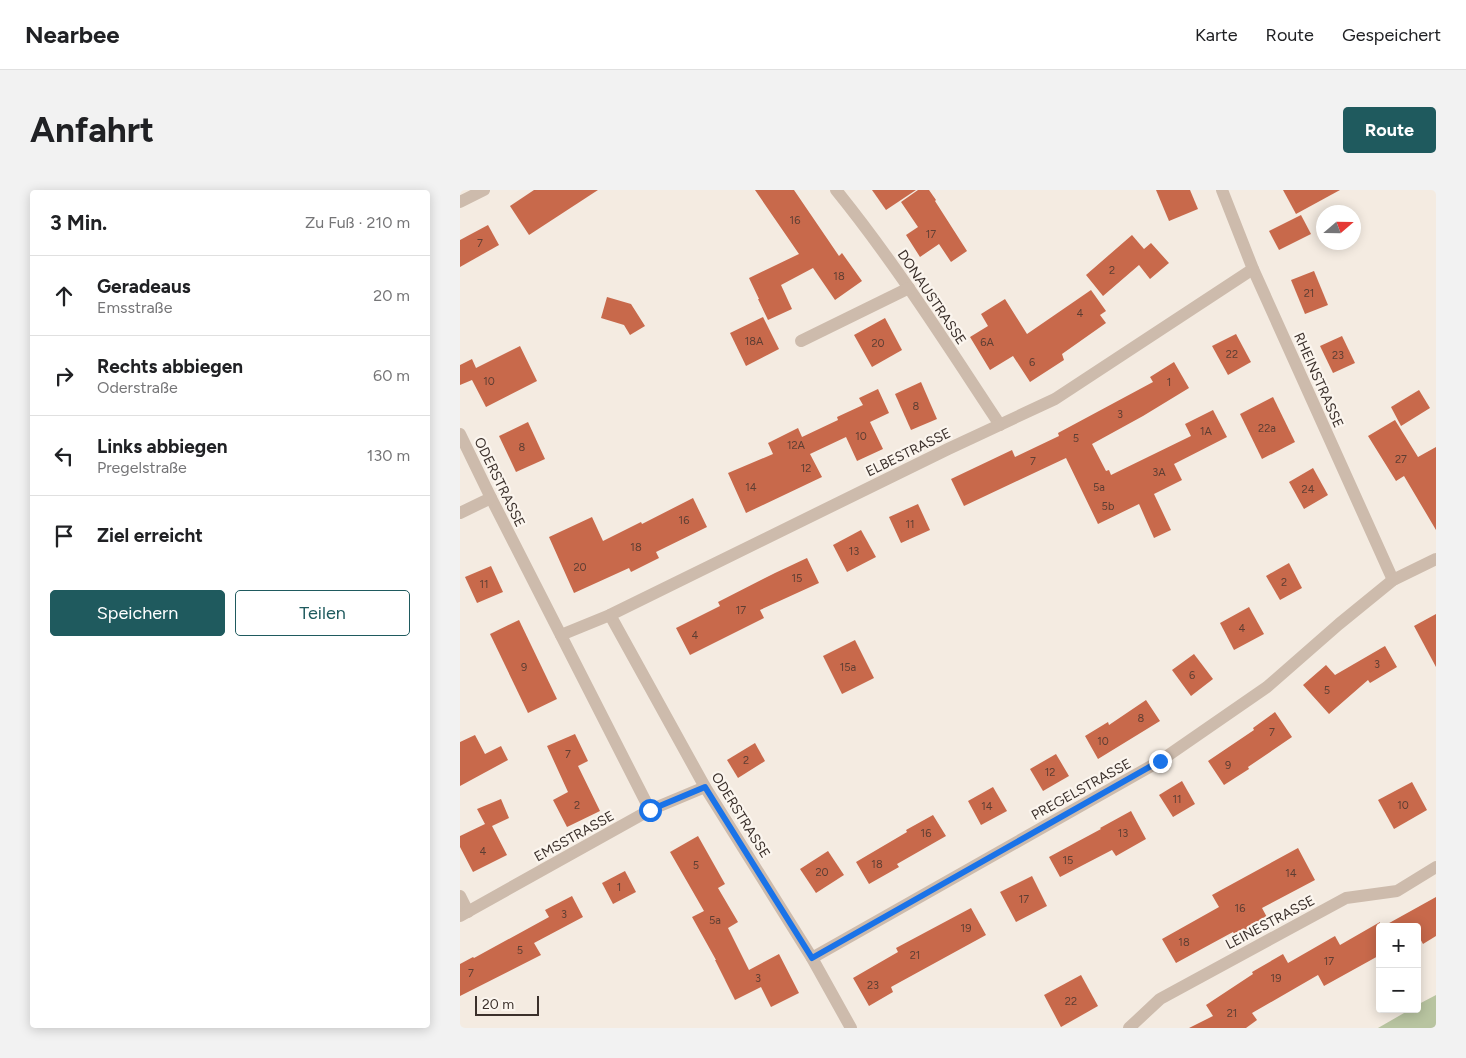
<!DOCTYPE html>
<html lang="de">
<meta charset="utf-8">
<style>
body{margin:0;font-family:Figtree,sans-serif;background:#f2f2f2;color:#202124}
.controls{position:absolute;right:15px;bottom:15px;display:grid;overflow:hidden;border-radius:5px;box-shadow:0 2px 12px #0003}
.controls button{width:45px;height:45px;display:grid;place-items:center;padding:0;border:0;border-bottom:1px solid #e0e0e0;background:#fff;color:#202124;font:25px sans-serif}
.compass{position:absolute;left:856px;top:15px;width:45px;height:45px;border-radius:50%;background:#fff;box-shadow:0 2px 12px #0003;rotate:70deg}
.scale{position:absolute;left:15px;bottom:12px;width:64px;box-sizing:border-box;padding-left:5px;border:2px solid #3b302b;border-top:0;font-size:14px;line-height:18px;white-space:nowrap;color:#3b302b;-webkit-text-stroke:4px #fbf5ee;paint-order:stroke}
.stop{position:absolute;width:15px;height:15px;margin:-11px;border:4px solid #1a73e8;border-radius:50%;background:#fff}
.stop.end{background:#1a73e8;border-color:#fff;box-shadow:0 1px 5px #0008}
.list{margin:0;padding:0;list-style:none}
h2{display:flex;justify-content:space-between;align-items:center;height:65px;margin:0;padding:0 20px;font-size:21px}
h2 small{font-size:16px;font-weight:400;color:#757577}
.list li{display:grid;grid-template-columns:32px 1fr auto;gap:15px;align-items:center;box-sizing:border-box;height:80px;padding:0 20px;border-top:1px solid #e0e0e0}
.list b{display:block;font-size:19px;white-space:nowrap}
.list p{margin:0;font-size:16px;white-space:nowrap;color:#757577}
.list em{font-size:16px;font-style:normal;color:#757577}
.actions{display:flex;gap:10px;padding:15px 20px}
.actions a{flex:1;padding:11px 0;border:1px solid #1f5a5e;border-radius:5px;text-align:center;font-size:18px;color:#1f5a5e}
.actions .main{background:#1f5a5e;color:#fff}
.icon{flex:none;width:28px;height:28px;fill:none;stroke:currentColor;stroke-width:2;stroke-linecap:round;stroke-linejoin:round}
.map{position:relative;flex:none;width:976px;height:838px;overflow:hidden;border-radius:5px}
header{display:flex;align-items:center;gap:30px;box-sizing:border-box;height:70px;padding:0 25px;background:#fff;border-bottom:1px solid #e0e0e0}
header strong{font-size:24px}
nav{display:flex;gap:28px;margin-inline-start:auto;font-size:18px}
.intro{display:flex;align-items:center;justify-content:space-between;box-sizing:border-box;height:120px;padding:0 30px}
h1{margin:0;font-size:35px}
.button{padding:12px 22px;border-radius:5px;background:#1f5a5e;color:#fff;font-size:18px;font-weight:700}
main{display:flex;gap:30px;padding:0 30px}
aside{flex:1;background:#fff;border-radius:5px;box-shadow:0 2px 12px #0003}
.map>svg:first-child{display:block}
.green{fill:#b8c4a0}
.building{fill:#c8694b}
.lines{fill:none;stroke-linecap:round;stroke-linejoin:round}
.minor{stroke:#cdbbac;stroke-width:12}
.route{stroke:#1a73e8;stroke-width:6}
.labels{text-anchor:middle;stroke-width:4.5;stroke-linejoin:round;paint-order:stroke}
.number-label{font-size:11px;fill:#5e3e33}
.street-label{font-size:14px;fill:#3b302b;stroke:#fbf5ee}
</style>
<header>
<strong>Nearbee</strong>
<nav><a>Karte</a><a>Route</a><a>Gespeichert</a></nav>
</header>
<div class="intro"><h1>Anfahrt</h1><a class="button">Route</a></div>
<main>
<aside>
<h2>3 Min.<small>Zu Fuß · 210 m</small></h2>
<ul class="list">
<li><svg class="icon" aria-label="ahead" viewBox="0 0 24 24"><path d="M12 20V5M6 11l6-6 6 6"/></svg><div><b>Geradeaus</b><p>Emsstraße</p></div><em>20 m</em></li>
<li><svg class="icon" aria-label="right" viewBox="0 0 24 24"><path d="M7 20v-9h11M14 6l5 5-5 5"/></svg><div><b>Rechts abbiegen</b><p>Oderstraße</p></div><em>60 m</em></li>
<li><svg class="icon" aria-label="left" viewBox="0 0 24 24"><path d="M17 20v-9H6M10 6l-5 5 5 5"/></svg><div><b>Links abbiegen</b><p>Pregelstraße</p></div><em>130 m</em></li>
<li><svg class="icon" aria-label="arrive" viewBox="0 0 24 24"><path d="M6 21V4h12l-3 4 3 4H6"/></svg><div><b>Ziel erreicht</b></div></li>
</ul>
<div class="actions"><a class="main">Speichern</a><a>Teilen</a></div>
</aside>
<div class="map">
<svg width="976" height="838" viewBox="0 0 976 838">
<rect width="100%" height="100%" fill="#f4ebe1"/>
<path class="green" d="M 976,805 L 976,838 L 918,838 L 951,819 L 957,819 L 957,815 Z"/>
<g class="building">
<path d="M 74,0 L 138,0 L 69,45 L 50,16 Z"/>
<path d="M 295,0 L 334,0 L 379,66 L 382,63 L 402,91 L 375,110 L 353,78 L 321,95 L 332,119 L 308,130 L 298,109 L 299,109 L 289,88 L 339,64 Z"/>
<path d="M 412,0 L 456,0 L 426,20 Z"/>
<path d="M 458,0 L 469,0 L 476,10 L 475,11 L 507,61 L 491,72 L 479,54 L 460,67 L 446,45 L 458,37 L 441,12 Z"/>
<path d="M 696,0 L 730,0 L 738,19 L 709,31 Z"/>
<path d="M 823,0 L 880,0 L 836,24 Z"/>
<path d="M 841,25 L 851,44 L 819,60 L 809,41 Z"/>
<path d="M 28,35 L 39,55 L 0,77 L 0,50 Z"/>
<path d="M 672,45 L 684,59 L 691,53 L 709,73 L 690,89 L 679,75 L 643,106 L 626,85 Z"/>
<path d="M 854,81 L 868,115 L 845,124 L 831,90 Z"/>
<path d="M 631,100 L 646,121 L 640,125 L 646,133 L 602,164 L 604,170 L 570,192 L 553,166 L 530,180 L 510,147 L 528,136 L 521,124 L 545,109 L 567,144 Z"/>
<path d="M 147,107 L 171,114 L 185,136 L 170,145 L 164,135 L 141,128 Z"/>
<path d="M 303,127 L 319,159 L 286,176 L 270,143 Z"/>
<path d="M 425,128 L 442,160 L 412,177 L 394,145 Z"/>
<path d="M 776,144 L 791,172 L 768,185 L 752,156 Z"/>
<path d="M 882,146 L 895,173 L 873,183 L 860,156 Z"/>
<path d="M 60,156 L 77,191 L 26,217 L 12,190 L 0,195 L 0,175 L 12,169 L 16,178 Z"/>
<path d="M 714,172 L 729,198 L 683,226 L 632,254 L 646,281 L 649,280 L 651,285 L 731,246 L 725,234 L 753,220 L 767,247 L 714,274 L 722,290 L 694,304 L 711,340 L 694,348 L 679,314 L 638,334 L 606,268 L 504,316 L 491,289 L 552,260 L 555,267 L 599,246 L 598,243 L 693,192 L 690,187 Z"/>
<path d="M 461,192 L 477,229 L 451,240 L 435,204 Z"/>
<path d="M 418,199 L 429,223 L 410,232 L 423,259 L 397,271 L 386,247 L 350,264 L 362,287 L 286,323 L 268,283 L 313,264 L 308,253 L 338,238 L 342,247 L 378,230 L 377,227 L 403,215 L 399,208 Z"/>
<path d="M 959,200 L 970,218 L 941,236 L 931,217 Z"/>
<path d="M 813,207 L 835,252 L 802,269 L 780,224 Z"/>
<path d="M 935,230 L 958,267 L 976,257 L 976,340 L 944,286 L 936,291 L 908,246 Z"/>
<path d="M 68,232 L 85,269 L 56,282 L 39,246 Z"/>
<path d="M 853,278 L 868,305 L 844,319 L 829,292 Z"/>
<path d="M 233,308 L 247,337 L 196,362 L 199,368 L 171,382 L 169,378 L 114,403 L 89,347 L 132,327 L 143,351 L 181,332 L 182,334 Z"/>
<path d="M 458,314 L 470,340 L 441,353 L 429,327 Z"/>
<path d="M 401,340 L 416,367 L 387,382 L 373,355 Z"/>
<path d="M 347,368 L 359,393 L 300,420 L 304,428 L 230,465 L 216,438 L 260,416 L 258,412 L 315,383 Z"/>
<path d="M 829,373 L 842,398 L 820,410 L 806,386 Z"/>
<path d="M 31,376 L 43,402 L 17,413 L 5,387 Z"/>
<path d="M 789,417 L 804,444 L 774,460 L 760,433 Z"/>
<path d="M 976,424 L 976,477 L 954,436 Z"/>
<path d="M 59,430 L 97,509 L 68,523 L 30,444 Z"/>
<path d="M 395,450 L 414,488 L 382,504 L 363,466 Z"/>
<path d="M 925,456 L 937,477 L 910,493 L 908,490 L 869,524 L 843,495 L 866,475 L 875,485 Z"/>
<path d="M 734,464 L 753,489 L 731,506 L 712,480 Z"/>
<path d="M 686,510 L 700,531 L 638,569 L 625,546 L 648,532 L 649,535 Z"/>
<path d="M 815,522 L 832,547 L 788,577 L 789,579 L 764,595 L 748,571 L 794,540 L 793,538 Z"/>
<path d="M 115,544 L 128,571 L 118,576 L 140,621 L 107,637 L 93,610 L 108,602 L 87,556 Z"/>
<path d="M 15,545 L 25,564 L 41,556 L 48,570 L 0,596 L 0,552 Z"/>
<path d="M 295,553 L 305,571 L 278,588 L 267,570 Z"/>
<path d="M 596,564 L 609,586 L 583,601 L 570,579 Z"/>
<path d="M 722,591 L 735,614 L 713,627 L 699,605 Z"/>
<path d="M 952,592 L 967,620 L 934,639 L 918,610 Z"/>
<path d="M 533,597 L 547,621 L 521,635 L 508,611 Z"/>
<path d="M 41,609 L 49,628 L 32,636 L 47,665 L 13,682 L 0,657 L 0,646 L 25,634 L 17,619 Z"/>
<path d="M 671,621 L 686,649 L 656,666 L 652,660 L 600,687 L 589,667 L 641,639 L 640,638 Z"/>
<path d="M 473,625 L 486,646 L 437,674 L 439,677 L 409,694 L 396,672 L 447,642 L 446,640 Z"/>
<path d="M 238,646 L 265,694 L 258,698 L 278,732 L 268,738 L 289,780 L 319,764 L 339,803 L 311,817 L 301,797 L 275,810 L 255,770 L 256,770 L 232,727 L 244,721 L 210,662 Z"/>
<path d="M 838,658 L 855,690 L 802,718 L 809,731 L 777,749 L 773,742 L 716,773 L 702,749 L 759,717 L 752,705 Z"/>
<path d="M 368,661 L 384,685 L 356,703 L 340,679 Z"/>
<path d="M 165,681 L 176,702 L 153,714 L 142,693 Z"/>
<path d="M 572,686 L 587,716 L 556,732 L 540,702 Z"/>
<path d="M 112,706 L 123,727 L 74,753 L 81,765 L 0,806 L 0,774 L 13,767 L 14,768 L 89,727 L 85,720 Z"/>
<path d="M 976,707 L 976,746 L 963,754 L 957,743 L 957,737 L 922,737 Z"/>
<path d="M 511,718 L 526,745 L 431,797 L 433,802 L 409,816 L 393,788 L 438,762 L 436,758 Z"/>
<path d="M 920,732 L 920,765 L 864,796 L 858,785 L 792,823 L 797,830 L 786,838 L 729,838 L 753,826 L 746,815 L 793,784 L 792,782 L 823,764 L 828,773 L 875,746 L 880,755 Z"/>
<path d="M 621,785 L 638,816 L 601,837 L 584,805 Z"/>
</g>
<g class="lines">
<g class="minor">
<path d="M 376,0 C 436,74 487,155 540,235"/>
<path d="M 762,0 L 793,79 L 933,390"/>
<path d="M 0,12 L 24,0"/>
<path d="M 341,151 L 449,98"/>
<path d="M 0,244 L 31,308 L 190,620"/>
<path d="M 0,323 L 31,308"/>
<path d="M 150,425 L 245,597 L 352,768 L 391,838"/>
<path d="M 101,445 L 150,425 L 488,259 L 595,209 L 793,79"/>
<path d="M 0,706 L 8,722"/>
<path d="M 0,726 L 190,620 L 245,597"/>
<path d="M 352,768 L 700,571 L 807,497 L 879,434 L 933,390 L 976,369"/>
<path d="M 669,838 L 700,809 L 886,708 L 937,701 L 976,677"/>
</g>
</g>
<g class="lines">
<path class="route" d="M 190,620 L 245,597 L 352,768 L 700,571"/>
</g>
<g class="labels">
<g class="number-label">
<text x="335" y="34">16</text>
<text x="471" y="48">17</text>
<text x="20" y="57">7</text>
<text x="652" y="84">2</text>
<text x="379" y="90">18</text>
<text x="849" y="107">21</text>
<text x="620" y="127">4</text>
<text x="294" y="155">18A</text>
<text x="527" y="156">6A</text>
<text x="418" y="157">20</text>
<text x="772" y="168">22</text>
<text x="878" y="169">23</text>
<text x="572" y="176">6</text>
<text x="29" y="195">10</text>
<text x="709" y="196">1</text>
<text x="456" y="220">8</text>
<text x="660" y="228">3</text>
<text x="807" y="242">22a</text>
<text x="746" y="245">1A</text>
<text x="401" y="250">10</text>
<text x="616" y="252">5</text>
<text x="336" y="259">12A</text>
<text x="62" y="261">8</text>
<text x="941" y="273">27</text>
<text x="573" y="275">7</text>
<text x="346" y="282">12</text>
<text x="699" y="286">3A</text>
<text x="291" y="301">14</text>
<text x="639" y="301">5a</text>
<text x="848" y="303">24</text>
<text x="648" y="320">5b</text>
<text x="224" y="334">16</text>
<text x="450" y="338">11</text>
<text x="176" y="361">18</text>
<text x="394" y="365">13</text>
<text x="120" y="381">20</text>
<text x="337" y="392">15</text>
<text x="824" y="396">2</text>
<text x="24" y="398">11</text>
<text x="281" y="424">17</text>
<text x="782" y="442">4</text>
<text x="235" y="449">4</text>
<text x="917" y="478">3</text>
<text x="64" y="481">9</text>
<text x="388" y="481">15a</text>
<text x="732" y="489">6</text>
<text x="867" y="504">5</text>
<text x="681" y="532">8</text>
<text x="812" y="546">7</text>
<text x="643" y="555">10</text>
<text x="108" y="568">7</text>
<text x="286" y="574">2</text>
<text x="768" y="579">9</text>
<text x="590" y="586">12</text>
<text x="717" y="613">11</text>
<text x="117" y="619">2</text>
<text x="943" y="619">10</text>
<text x="527" y="620">14</text>
<text x="466" y="647">16</text>
<text x="663" y="647">13</text>
<text x="23" y="665">4</text>
<text x="608" y="674">15</text>
<text x="417" y="678">18</text>
<text x="236" y="679">5</text>
<text x="362" y="686">20</text>
<text x="831" y="687">14</text>
<text x="159" y="701">1</text>
<text x="564" y="713">17</text>
<text x="780" y="722">16</text>
<text x="104" y="728">3</text>
<text x="255" y="734">5a</text>
<text x="506" y="742">19</text>
<text x="724" y="756">18</text>
<text x="60" y="764">5</text>
<text x="455" y="769">21</text>
<text x="869" y="775">17</text>
<text x="11" y="787">7</text>
<text x="298" y="792">3</text>
<text x="816" y="792">19</text>
<text x="413" y="799">23</text>
<text x="611" y="815">22</text>
<text x="772" y="827">21</text>
</g>
<g class="street-label">
<text transform="translate(472 107) rotate(56)" y="5">DONAUSTRASSE</text>
<text transform="translate(859 190) rotate(66)" y="5">RHEINSTRASSE</text>
<text transform="translate(448 262) rotate(-26)" y="5">ELBESTRASSE</text>
<text transform="translate(40 292) rotate(64)" y="5">ODERSTRASSE</text>
<text transform="translate(621 599) rotate(-29)" y="5">PREGELSTRASSE</text>
<text transform="translate(281 625) rotate(58)" y="5">ODERSTRASSE</text>
<text transform="translate(114 646) rotate(-29)" y="5">EMSSTRASSE</text>
<text transform="translate(810 732) rotate(-28)" y="5">LEINESTRASSE</text>
</g>
</g>
</svg>
<div class="controls">
<button>+</button>
<button>−</button>
</div>
<svg class="compass" viewBox="-18 -18 36 36"><path d="M0-13l5 13h-10z" fill="#e53935"/><path d="M0 13l5-13h-10z" fill="#757577"/></svg>
<div class="scale">20 m</div>
<div class="stop" style="left:190px;top:620px"></div>
<div class="stop end" style="left:700px;top:571px"></div>
</div>
</main>
